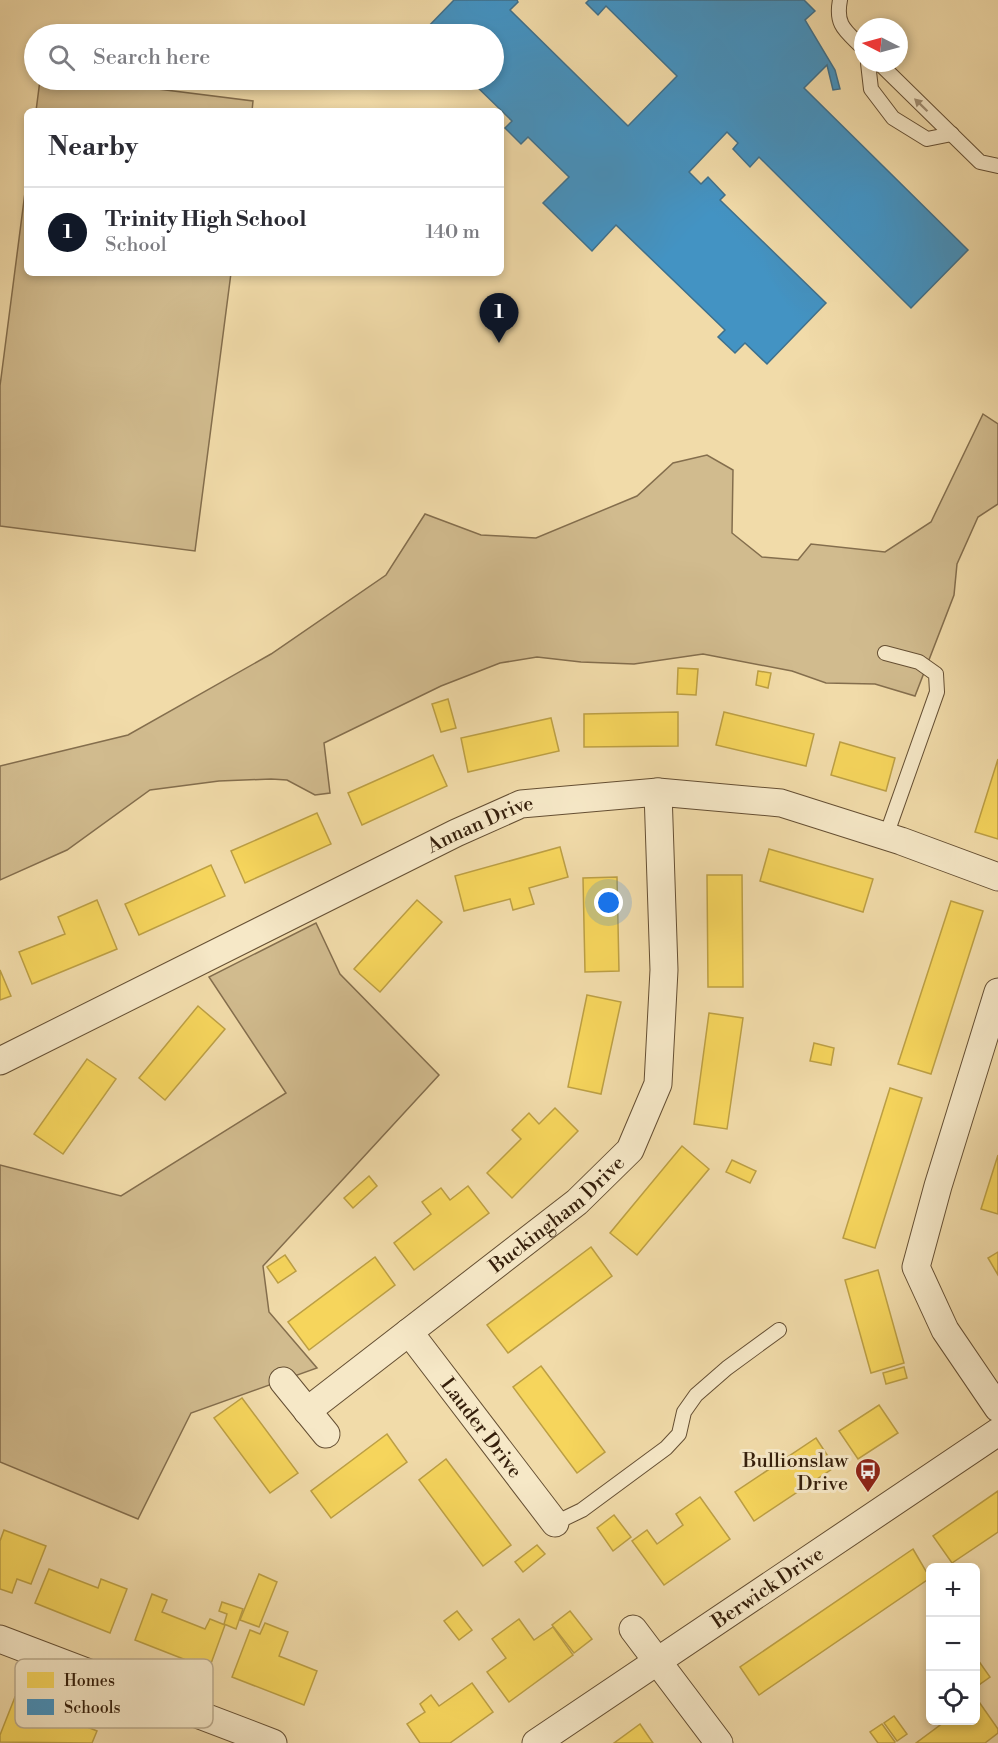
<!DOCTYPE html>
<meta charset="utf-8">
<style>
body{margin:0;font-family:"Libre Bodoni",serif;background:#f7f7f7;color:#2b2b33}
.controls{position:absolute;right:18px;bottom:18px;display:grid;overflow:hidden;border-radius:9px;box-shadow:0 3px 9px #0003}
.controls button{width:54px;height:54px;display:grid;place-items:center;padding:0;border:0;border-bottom:2px solid #e1e1e2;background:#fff;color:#2b2b33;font:30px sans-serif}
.compass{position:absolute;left:854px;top:18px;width:54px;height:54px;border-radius:50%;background:#fff;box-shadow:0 3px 9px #0003;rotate:276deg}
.you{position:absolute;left:609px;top:903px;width:21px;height:21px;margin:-15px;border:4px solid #fff;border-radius:50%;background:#1a73e8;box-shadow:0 0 0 9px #1a73e833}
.badge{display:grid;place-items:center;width:39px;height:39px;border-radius:50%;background:#111827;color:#fff;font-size:20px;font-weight:700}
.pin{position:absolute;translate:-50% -50px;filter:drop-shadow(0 2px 3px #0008)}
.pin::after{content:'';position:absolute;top:32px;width:21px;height:18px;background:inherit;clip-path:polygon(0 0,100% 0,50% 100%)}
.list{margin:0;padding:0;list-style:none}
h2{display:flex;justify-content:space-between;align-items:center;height:78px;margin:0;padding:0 24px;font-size:26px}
h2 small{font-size:20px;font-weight:400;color:#7c7c81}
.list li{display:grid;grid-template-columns:39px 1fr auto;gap:18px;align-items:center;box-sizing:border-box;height:90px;padding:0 24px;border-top:2px solid #e1e1e2}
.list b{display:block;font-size:22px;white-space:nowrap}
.list p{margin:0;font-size:20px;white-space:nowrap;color:#7c7c81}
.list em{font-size:20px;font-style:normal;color:#7c7c81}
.icon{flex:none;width:33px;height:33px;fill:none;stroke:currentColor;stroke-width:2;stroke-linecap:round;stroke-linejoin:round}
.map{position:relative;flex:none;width:998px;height:1743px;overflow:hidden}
.search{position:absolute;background:#fff;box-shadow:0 3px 9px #0003;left:24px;top:24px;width:480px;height:66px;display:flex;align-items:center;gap:15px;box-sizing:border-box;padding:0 21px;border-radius:33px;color:#7c7c81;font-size:22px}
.panel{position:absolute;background:#fff;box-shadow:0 3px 9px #0003;left:24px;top:108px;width:480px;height:168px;border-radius:9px}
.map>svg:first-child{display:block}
.green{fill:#d1bb8e;stroke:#846e4d;stroke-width:1.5}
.homes{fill:#f6d55c;stroke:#bc9f44;stroke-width:1.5}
.schools{fill:#4393c3;stroke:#3f708c;stroke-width:1.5}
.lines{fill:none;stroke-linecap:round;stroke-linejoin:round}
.service-casing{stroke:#654f33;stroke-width:16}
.minor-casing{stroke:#654f33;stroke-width:29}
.service{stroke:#f6e8c7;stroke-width:14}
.minor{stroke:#f6e8c7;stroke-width:27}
.oneway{fill:#a08e73}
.labels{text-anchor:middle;stroke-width:6;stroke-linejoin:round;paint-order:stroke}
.street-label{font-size:20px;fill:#36200c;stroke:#f6e8c7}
.poi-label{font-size:20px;fill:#36200c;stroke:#f6e8c7;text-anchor:end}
.key{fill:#f6e8c7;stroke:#bcac8f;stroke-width:1.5}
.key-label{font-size:16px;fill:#36200c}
</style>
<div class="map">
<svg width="998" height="1743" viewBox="0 0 998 1743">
<rect width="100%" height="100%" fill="#f1dba9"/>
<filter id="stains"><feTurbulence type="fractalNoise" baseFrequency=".00333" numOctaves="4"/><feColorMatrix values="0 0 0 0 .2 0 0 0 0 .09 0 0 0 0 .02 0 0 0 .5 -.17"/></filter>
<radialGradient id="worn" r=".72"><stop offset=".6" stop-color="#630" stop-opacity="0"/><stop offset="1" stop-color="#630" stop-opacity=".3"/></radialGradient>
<g class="green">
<path d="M 40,80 L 86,80 L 253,101 L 252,111 L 36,111 Z"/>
<path d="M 27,177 L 27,273 L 231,273 L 195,551 L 0,526 L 0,386 Z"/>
<path d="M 983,414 L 998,424 L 998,504 L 978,517 L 957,564 L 954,595 L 915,696 L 875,684 L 826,683 L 792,671 L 703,654 L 634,664 L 581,662 L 537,657 L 500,663 L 441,686 L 324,743 L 330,793 L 315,795 L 287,780 L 271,779 L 219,781 L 150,790 L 67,850 L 0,880 L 0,766 L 128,735 L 271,654 L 386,575 L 425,514 L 481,535 L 536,538 L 637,496 L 673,463 L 707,455 L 733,470 L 732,533 L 762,557 L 798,560 L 811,544 L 885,552 L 931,522 Z"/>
<path d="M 316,923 L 340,974 L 439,1075 L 263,1266 L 269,1312 L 317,1368 L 191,1413 L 138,1519 L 0,1462 L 0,1165 L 121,1196 L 286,1093 L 209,977 Z"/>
</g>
<g class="homes">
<path d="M 678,668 L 698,669 L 696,695 L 677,694 Z"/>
<path d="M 758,671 L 771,673 L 768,688 L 756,685 Z"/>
<path d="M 448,699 L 456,728 L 441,732 L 432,704 Z"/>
<path d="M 678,712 L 678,746 L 584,747 L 584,714 Z"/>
<path d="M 724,712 L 814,734 L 806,766 L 716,745 Z"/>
<path d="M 551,718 L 559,751 L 468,772 L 461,738 Z"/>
<path d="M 840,742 L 895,758 L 886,791 L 831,775 Z"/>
<path d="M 433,755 L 447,786 L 362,825 L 348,793 Z"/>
<path d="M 998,759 L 998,839 L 975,832 Z"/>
<path d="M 317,813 L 331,844 L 245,883 L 231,851 Z"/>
<path d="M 560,847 L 568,877 L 529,888 L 534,904 L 513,910 L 510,899 L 464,911 L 455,876 Z"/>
<path d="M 769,849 L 873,879 L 863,912 L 760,881 Z"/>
<path d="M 211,865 L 225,896 L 139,935 L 125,904 Z"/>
<path d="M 707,875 L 742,875 L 743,987 L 708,987 Z"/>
<path d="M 617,877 L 619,971 L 585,972 L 583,878 Z"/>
<path d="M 97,900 L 117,949 L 32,984 L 19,952 L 65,934 L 58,917 Z"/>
<path d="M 417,900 L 442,922 L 380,992 L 354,969 Z"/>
<path d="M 951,901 L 983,911 L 931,1074 L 898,1064 Z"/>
<path d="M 0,970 L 11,996 L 0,1000 Z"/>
<path d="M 587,995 L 621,1002 L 601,1094 L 568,1087 Z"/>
<path d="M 198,1006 L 225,1029 L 165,1100 L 139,1078 Z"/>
<path d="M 709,1013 L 743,1018 L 727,1129 L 694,1124 Z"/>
<path d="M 814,1043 L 834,1048 L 831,1065 L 810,1061 Z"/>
<path d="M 87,1059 L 116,1079 L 63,1154 L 34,1134 Z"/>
<path d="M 890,1088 L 922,1098 L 875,1248 L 843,1238 Z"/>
<path d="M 555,1108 L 578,1131 L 512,1198 L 487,1173 L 521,1139 L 512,1130 L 529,1113 L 539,1124 Z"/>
<path d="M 682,1146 L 709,1169 L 637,1255 L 610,1233 Z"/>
<path d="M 998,1155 L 998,1214 L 981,1209 Z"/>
<path d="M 732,1160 L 756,1171 L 750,1183 L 726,1172 Z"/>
<path d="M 369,1176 L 377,1186 L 353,1208 L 344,1198 Z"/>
<path d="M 468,1186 L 489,1213 L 414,1270 L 394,1243 L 431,1214 L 422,1202 L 441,1188 L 450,1200 Z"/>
<path d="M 591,1247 L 612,1276 L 508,1353 L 487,1325 Z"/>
<path d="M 998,1252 L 998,1275 L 988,1258 Z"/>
<path d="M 285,1255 L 296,1271 L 278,1283 L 267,1267 Z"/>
<path d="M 375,1257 L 395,1285 L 309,1350 L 288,1322 Z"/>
<path d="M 878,1270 L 904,1363 L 871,1373 L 845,1280 Z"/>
<path d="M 541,1366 L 605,1452 L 577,1473 L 513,1387 Z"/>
<path d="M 904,1367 L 907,1378 L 886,1384 L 883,1373 Z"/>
<path d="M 242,1398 L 298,1473 L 270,1493 L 214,1418 Z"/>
<path d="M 879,1405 L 898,1433 L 858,1459 L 839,1431 Z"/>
<path d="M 387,1434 L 407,1462 L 331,1518 L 311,1491 Z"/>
<path d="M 816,1438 L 835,1467 L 754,1521 L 735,1492 Z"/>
<path d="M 446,1459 L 511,1545 L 483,1566 L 419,1480 Z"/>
<path d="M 998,1491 L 998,1532 L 952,1563 L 933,1536 Z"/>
<path d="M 700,1497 L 730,1539 L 664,1585 L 632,1541 L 647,1530 L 657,1544 L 683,1525 L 676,1514 Z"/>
<path d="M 614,1515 L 631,1537 L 613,1551 L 597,1528 Z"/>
<path d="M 4,1530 L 46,1546 L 31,1584 L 17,1579 L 12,1593 L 0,1589 L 0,1541 Z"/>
<path d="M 537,1545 L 545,1554 L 523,1572 L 515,1562 Z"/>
<path d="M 913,1549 L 930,1578 L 759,1695 L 740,1667 Z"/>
<path d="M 49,1569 L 98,1588 L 101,1579 L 127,1589 L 110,1633 L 35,1603 Z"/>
<path d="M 259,1574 L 277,1582 L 259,1627 L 240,1620 Z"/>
<path d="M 152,1594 L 167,1600 L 162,1612 L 205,1629 L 210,1619 L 225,1625 L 209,1669 L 135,1640 Z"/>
<path d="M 222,1602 L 243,1609 L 236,1629 L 224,1624 L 227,1614 L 219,1611 Z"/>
<path d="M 457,1611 L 472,1630 L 459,1640 L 444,1621 Z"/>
<path d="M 570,1611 L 592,1639 L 574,1653 L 552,1625 Z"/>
<path d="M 519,1619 L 534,1640 L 553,1627 L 573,1655 L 509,1702 L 487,1672 L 506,1658 L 492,1639 Z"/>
<path d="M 265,1623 L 288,1632 L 279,1656 L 317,1671 L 304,1705 L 232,1677 L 250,1630 L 260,1634 Z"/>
<path d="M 978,1660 L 990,1677 L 976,1687 L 976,1662 Z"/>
<path d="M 472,1683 L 493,1712 L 450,1743 L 420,1743 L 407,1724 L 425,1712 L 420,1704 L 431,1695 L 439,1706 Z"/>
<path d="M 15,1697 L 97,1731 L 92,1743 L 0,1742 L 0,1735 Z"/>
<path d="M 977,1699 L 998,1729 L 998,1733 L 985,1743 L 916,1743 L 947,1720 L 976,1720 Z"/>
<path d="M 894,1716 L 907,1734 L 897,1741 L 884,1723 Z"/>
<path d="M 640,1724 L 653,1743 L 614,1743 Z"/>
<path d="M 882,1724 L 895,1742 L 894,1743 L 878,1743 L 870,1732 Z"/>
</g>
<path class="schools" d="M 454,0 L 517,0 L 518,2 L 510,10 L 628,126 L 677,76 L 606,6 L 598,15 L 586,3 L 589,0 L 804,0 L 815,11 L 805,20 L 835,70 L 840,89 L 833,90 L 827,65 L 804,88 L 968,250 L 911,308 L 759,157 L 750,167 L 733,149 L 738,143 L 727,132 L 689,172 L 701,184 L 708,177 L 725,195 L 720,200 L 826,303 L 767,364 L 745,343 L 735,353 L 718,337 L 725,330 L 616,225 L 592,251 L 543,203 L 569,177 L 528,137 L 521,144 L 505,128 L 512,121 L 470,80 L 494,80 L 494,34 L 422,33 Z"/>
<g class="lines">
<defs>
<g id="service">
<path d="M 840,0 C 835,26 846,31 863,48"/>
<path d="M 868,63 L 871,89 L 893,118 L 927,139 L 952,134"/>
<path d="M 879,63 L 980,162 L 998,166"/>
<path d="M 885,653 L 919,662 L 936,674 L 937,692 L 886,836"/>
<path d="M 555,1523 L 582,1510 L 666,1448 L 679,1434 L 684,1412 L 696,1395 L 727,1368 L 779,1330"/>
</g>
<g id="minor">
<path d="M 998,992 L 938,1186 L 916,1267 L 945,1330 L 998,1408"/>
<path id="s1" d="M 0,1061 L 456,833 L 521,804 L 658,792 L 781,803 L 901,841 L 998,877"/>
<path id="s2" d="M 409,1332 L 555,1523"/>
<path d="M 283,1381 L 326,1434"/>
<path id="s3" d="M 307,1411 L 577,1202 L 630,1150 L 658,1084 L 664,970 L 658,792"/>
<path d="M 633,1629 L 719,1743"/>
<path d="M 0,1639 L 273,1743"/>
<path id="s4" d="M 536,1743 L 998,1432"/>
</g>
</defs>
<use href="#service" class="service-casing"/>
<use href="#minor" class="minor-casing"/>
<use href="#service" class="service"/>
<use href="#minor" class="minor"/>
</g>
<defs><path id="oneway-solid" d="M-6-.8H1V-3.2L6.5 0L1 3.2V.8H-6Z" transform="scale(1.5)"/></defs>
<use class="oneway" href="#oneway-solid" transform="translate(921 105) rotate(-136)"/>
<defs>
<symbol id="bus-pin" viewBox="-11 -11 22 30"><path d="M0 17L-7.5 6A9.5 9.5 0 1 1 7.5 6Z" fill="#8f2418" stroke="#f6e8c7"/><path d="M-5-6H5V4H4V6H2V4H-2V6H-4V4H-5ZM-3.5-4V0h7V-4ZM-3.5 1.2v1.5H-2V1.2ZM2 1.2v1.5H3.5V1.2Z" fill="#fff"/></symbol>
</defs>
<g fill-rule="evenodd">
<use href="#bus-pin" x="853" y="1456" width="30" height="40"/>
</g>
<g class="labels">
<g class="street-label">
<text dy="7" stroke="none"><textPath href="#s1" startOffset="536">Annan Drive</textPath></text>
<text dy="7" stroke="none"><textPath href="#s3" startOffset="318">Buckingham Drive</textPath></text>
<text dy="7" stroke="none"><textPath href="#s2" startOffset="120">Lauder Drive</textPath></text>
<text dy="7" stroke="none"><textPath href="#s4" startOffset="279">Berwick Drive</textPath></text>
</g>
<g class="poi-label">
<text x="848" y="1467">Bullionslaw<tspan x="848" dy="23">Drive</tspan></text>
</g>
</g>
<rect x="15" y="1659" width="198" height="69" rx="9" class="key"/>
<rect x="27" y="1672" width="27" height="16" fill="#f6d55c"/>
<rect x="27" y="1699" width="27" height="16" fill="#4393c3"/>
<g class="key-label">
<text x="64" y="1686">Homes</text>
<text x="64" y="1713">Schools</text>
</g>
<rect width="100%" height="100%" filter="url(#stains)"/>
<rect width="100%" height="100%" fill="url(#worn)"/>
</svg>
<div class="controls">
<button>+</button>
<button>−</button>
<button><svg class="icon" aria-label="locate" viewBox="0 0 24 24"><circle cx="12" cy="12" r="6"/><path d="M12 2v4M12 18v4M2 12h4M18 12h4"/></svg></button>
</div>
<svg class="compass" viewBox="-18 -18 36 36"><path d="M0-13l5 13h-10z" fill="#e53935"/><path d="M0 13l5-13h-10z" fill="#7c7c81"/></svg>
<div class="you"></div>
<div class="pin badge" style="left:499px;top:343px">1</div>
<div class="search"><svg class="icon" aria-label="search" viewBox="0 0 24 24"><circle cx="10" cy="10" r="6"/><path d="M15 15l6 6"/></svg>Search here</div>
<section class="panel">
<h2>Nearby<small></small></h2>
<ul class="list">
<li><span class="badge">1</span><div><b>Trinity High School</b><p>School</p></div><em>140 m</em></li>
</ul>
</section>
</div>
